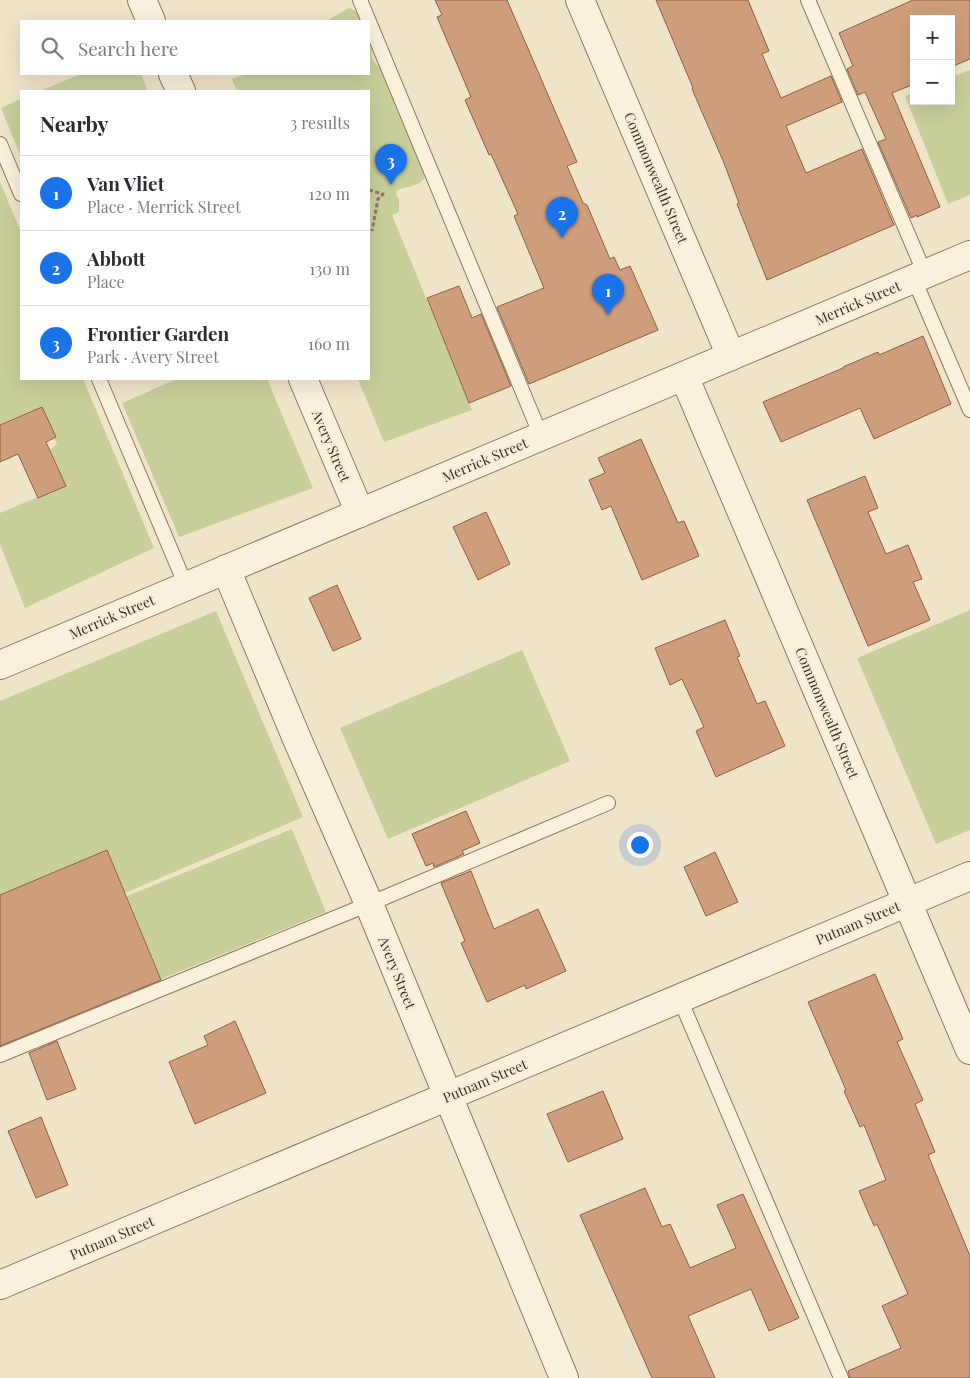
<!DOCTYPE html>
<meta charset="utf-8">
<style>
body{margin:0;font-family:"Playfair Display",serif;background:#f7f7f7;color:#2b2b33}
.controls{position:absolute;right:15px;top:15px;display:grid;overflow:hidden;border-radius:0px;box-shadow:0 5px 20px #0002}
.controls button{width:45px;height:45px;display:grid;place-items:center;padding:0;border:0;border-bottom:1px solid #e1e1e2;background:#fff;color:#2b2b33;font:25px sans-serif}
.you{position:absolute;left:639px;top:844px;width:18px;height:18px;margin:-12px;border:4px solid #fff;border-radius:50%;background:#1a73e8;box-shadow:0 0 0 8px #1a73e833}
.badge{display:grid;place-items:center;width:32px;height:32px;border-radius:50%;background:#1a73e8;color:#fff;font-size:16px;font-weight:700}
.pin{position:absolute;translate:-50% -41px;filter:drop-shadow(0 1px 2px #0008)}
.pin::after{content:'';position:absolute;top:26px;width:18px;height:15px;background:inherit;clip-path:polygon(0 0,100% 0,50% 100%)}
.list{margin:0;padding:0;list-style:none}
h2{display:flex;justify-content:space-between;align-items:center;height:65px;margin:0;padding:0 20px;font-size:21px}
h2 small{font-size:16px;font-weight:400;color:#7c7c81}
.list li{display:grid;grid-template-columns:32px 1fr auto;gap:15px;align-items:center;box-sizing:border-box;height:75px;padding:0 20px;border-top:1px solid #e1e1e2}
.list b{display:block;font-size:19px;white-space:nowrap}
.list p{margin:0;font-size:16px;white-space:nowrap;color:#7c7c81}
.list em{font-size:16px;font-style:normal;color:#7c7c81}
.icon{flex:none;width:28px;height:28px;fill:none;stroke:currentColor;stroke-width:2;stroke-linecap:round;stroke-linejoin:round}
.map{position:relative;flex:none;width:970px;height:1378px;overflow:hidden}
.search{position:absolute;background:#fff;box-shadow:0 5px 20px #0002;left:20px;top:20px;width:350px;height:55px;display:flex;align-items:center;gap:12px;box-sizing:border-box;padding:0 18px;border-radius:0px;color:#7c7c81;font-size:19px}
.panel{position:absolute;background:#fff;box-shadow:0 5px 20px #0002;left:20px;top:90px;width:350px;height:290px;border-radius:0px}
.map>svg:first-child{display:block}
.green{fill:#c9cf9b}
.building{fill:#cf9f7d;stroke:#8d5f41}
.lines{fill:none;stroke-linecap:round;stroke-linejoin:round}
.lane-casing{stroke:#8d765c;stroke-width:16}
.street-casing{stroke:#8d765c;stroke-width:30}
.path{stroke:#8d765c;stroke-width:3;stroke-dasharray:4 2.5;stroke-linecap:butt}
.lane{stroke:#faf1dc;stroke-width:14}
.street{stroke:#faf1dc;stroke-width:28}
.labels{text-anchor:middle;stroke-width:4;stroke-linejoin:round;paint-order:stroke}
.street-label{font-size:14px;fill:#3d2e20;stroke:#f7eed8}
</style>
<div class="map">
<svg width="970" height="1378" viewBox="0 0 970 1378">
<rect width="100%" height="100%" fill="#f0e4c8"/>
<g class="green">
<path d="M 349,8 L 369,17 C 371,21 373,27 374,32 C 376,52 362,56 385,71 L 428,164 C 425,187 418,183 397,190 L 396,195 L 399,199 L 399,212 L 392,215 L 472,410 L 384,442 L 358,379 L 369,379 L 369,91 L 237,91 L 232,79 L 246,74 L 369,74 L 369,21 L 326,21 Z"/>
<path d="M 970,70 L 970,195 L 948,204 L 905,96 L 914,93 L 914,101 L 951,101 L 951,77 Z"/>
<path d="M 81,74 L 141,74 L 148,91 L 40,91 Z"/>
<path d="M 21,99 L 21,157 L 1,108 Z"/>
<path d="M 0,182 L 21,232 L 21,379 L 83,379 L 154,548 L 25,608 L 0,544 L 0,513 L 66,485 L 50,450 L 57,444 L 42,407 L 0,424 Z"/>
<path d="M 177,379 L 267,379 L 313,488 L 179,537 L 122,403 Z"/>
<path d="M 970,610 L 970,830 L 936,844 L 857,658 Z"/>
<path d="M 216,611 L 303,817 L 125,893 L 107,851 L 0,895 L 0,701 Z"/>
<path d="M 522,650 L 570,761 L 388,839 L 340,728 Z"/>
<path d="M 292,829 L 326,912 L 161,979 L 127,896 Z"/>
</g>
<g class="building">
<path d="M 435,0 L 507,0 L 577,162 L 567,166 L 583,203 L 587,205 L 610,259 L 614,257 L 620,270 L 630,266 L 658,330 L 529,384 L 497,307 L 544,288 L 514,216 L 518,214 L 491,154 L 489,155 L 465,100 L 471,97 L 437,17 L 442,15 Z"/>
<path d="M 656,0 L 748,0 L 769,51 L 762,54 L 781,98 L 831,76 L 842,102 L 786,126 L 806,173 L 862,149 L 894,225 L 767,280 L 737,204 L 739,203 L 724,163 L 692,89 L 693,88 Z"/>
<path d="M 913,0 L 970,0 L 970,59 L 951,67 L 951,19 L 914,19 L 914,84 L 892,93 L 940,207 L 917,217 L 917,215 L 911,218 L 878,142 L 886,139 L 865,92 L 858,95 L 847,69 L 853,66 L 839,33 Z"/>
<path d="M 459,286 L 472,318 L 481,314 L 511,386 L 469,403 L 427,298 Z"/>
<path d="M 923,336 L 951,404 L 874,439 L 860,408 L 781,442 L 763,402 L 843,368 L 843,367 L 878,352 L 879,355 Z"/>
<path d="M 42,407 L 56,437 L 46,442 L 66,486 L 38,498 L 18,454 L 0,462 L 0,425 Z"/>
<path d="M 641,439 L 678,523 L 684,521 L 699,556 L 642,580 L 611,506 L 602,510 L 589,480 L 605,473 L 598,458 Z"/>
<path d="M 865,476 L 878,508 L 868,512 L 886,554 L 908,545 L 922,579 L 913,582 L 930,620 L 868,646 L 807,500 Z"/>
<path d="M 486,512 L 510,564 L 478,580 L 453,527 Z"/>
<path d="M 337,585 L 361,639 L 333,651 L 309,598 Z"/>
<path d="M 725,620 L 740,656 L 737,657 L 757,704 L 765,701 L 785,746 L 716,777 L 696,731 L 704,727 L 682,679 L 670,685 L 655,648 Z"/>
<path d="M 466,811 L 480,843 L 462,851 L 464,854 L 434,867 L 433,863 L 426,866 L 412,834 Z"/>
<path d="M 107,850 L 161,980 L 0,1046 L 0,895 Z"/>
<path d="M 715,852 L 738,902 L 706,916 L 684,867 Z"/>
<path d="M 471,871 L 494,929 L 538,909 L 566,971 L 526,989 L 525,985 L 487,1002 L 461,943 L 465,941 L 441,883 Z"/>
<path d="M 875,974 L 903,1039 L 897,1042 L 923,1100 L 915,1104 L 935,1152 L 928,1155 L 970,1256 L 970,1378 L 850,1378 L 848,1371 L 901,1348 L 882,1306 L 908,1294 L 877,1224 L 874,1226 L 859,1191 L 886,1180 L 864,1125 L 860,1127 L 844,1091 L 846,1090 L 808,1002 Z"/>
<path d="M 235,1021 L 266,1093 L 195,1124 L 169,1062 L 208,1045 L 204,1036 Z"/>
<path d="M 57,1041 L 76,1089 L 47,1100 L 29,1053 Z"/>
<path d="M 603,1091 L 623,1139 L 568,1162 L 547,1114 Z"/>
<path d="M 41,1117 L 68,1185 L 36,1198 L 8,1131 Z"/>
<path d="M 645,1188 L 662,1227 L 670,1224 L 690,1268 L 736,1248 L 717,1205 L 743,1194 L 799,1318 L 769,1331 L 751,1289 L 688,1316 L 715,1378 L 652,1378 L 580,1215 Z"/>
</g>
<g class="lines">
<defs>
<g id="lane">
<path d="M 360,0 L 541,436"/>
<path d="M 808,0 L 925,274"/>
<path d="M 0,144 L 21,194"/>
<path d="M 914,279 L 970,410"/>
<path d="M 99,379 L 186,586"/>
<path d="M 680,999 L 841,1378"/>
<path d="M 0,1055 L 369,904 L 608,803"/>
</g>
<g id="street">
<path d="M 142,0 L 151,21"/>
<path d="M 580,0 L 731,356"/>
<path d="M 173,74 L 181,91"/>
<path d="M 684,376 L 970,1050"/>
<path d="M 303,379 L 360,513"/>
<path d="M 226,569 L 297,739 L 369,904 L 564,1378"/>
<path d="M 0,665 L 970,255"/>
<path d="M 0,1285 L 970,876"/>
</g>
</defs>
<use href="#lane" class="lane-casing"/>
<use href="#street" class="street-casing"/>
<path class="path" d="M 369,190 L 383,194 L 378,199 L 372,231"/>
<use href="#lane" class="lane"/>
<use href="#street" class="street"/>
</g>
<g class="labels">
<g class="street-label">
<text transform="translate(656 178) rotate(67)" y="5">Commonwealth Street</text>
<text transform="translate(858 303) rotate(-23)" y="5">Merrick Street</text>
<text transform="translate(331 446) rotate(67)" y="5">Avery Street</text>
<text transform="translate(485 460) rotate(-23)" y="5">Merrick Street</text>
<text transform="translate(112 617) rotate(-23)" y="5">Merrick Street</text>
<text transform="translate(827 713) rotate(67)" y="5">Commonwealth Street</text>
<text transform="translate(858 923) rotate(-23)" y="5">Putnam Street</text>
<text transform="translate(397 973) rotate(68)" y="5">Avery Street</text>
<text transform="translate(485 1081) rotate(-23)" y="5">Putnam Street</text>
<text transform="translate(112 1238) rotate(-23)" y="5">Putnam Street</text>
</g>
</g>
</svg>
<div class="controls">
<button>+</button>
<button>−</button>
</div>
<div class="you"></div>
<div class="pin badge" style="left:608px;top:315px">1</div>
<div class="pin badge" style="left:562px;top:238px">2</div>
<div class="pin badge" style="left:391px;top:185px">3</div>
<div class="search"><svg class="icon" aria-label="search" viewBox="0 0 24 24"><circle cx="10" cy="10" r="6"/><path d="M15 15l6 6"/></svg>Search here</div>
<section class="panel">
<h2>Nearby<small>3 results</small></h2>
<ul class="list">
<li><span class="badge">1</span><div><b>Van Vliet</b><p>Place · Merrick Street</p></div><em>120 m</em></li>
<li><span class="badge">2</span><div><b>Abbott</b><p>Place</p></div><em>130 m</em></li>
<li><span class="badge">3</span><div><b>Frontier Garden</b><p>Park · Avery Street</p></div><em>160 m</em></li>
</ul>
</section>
</div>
